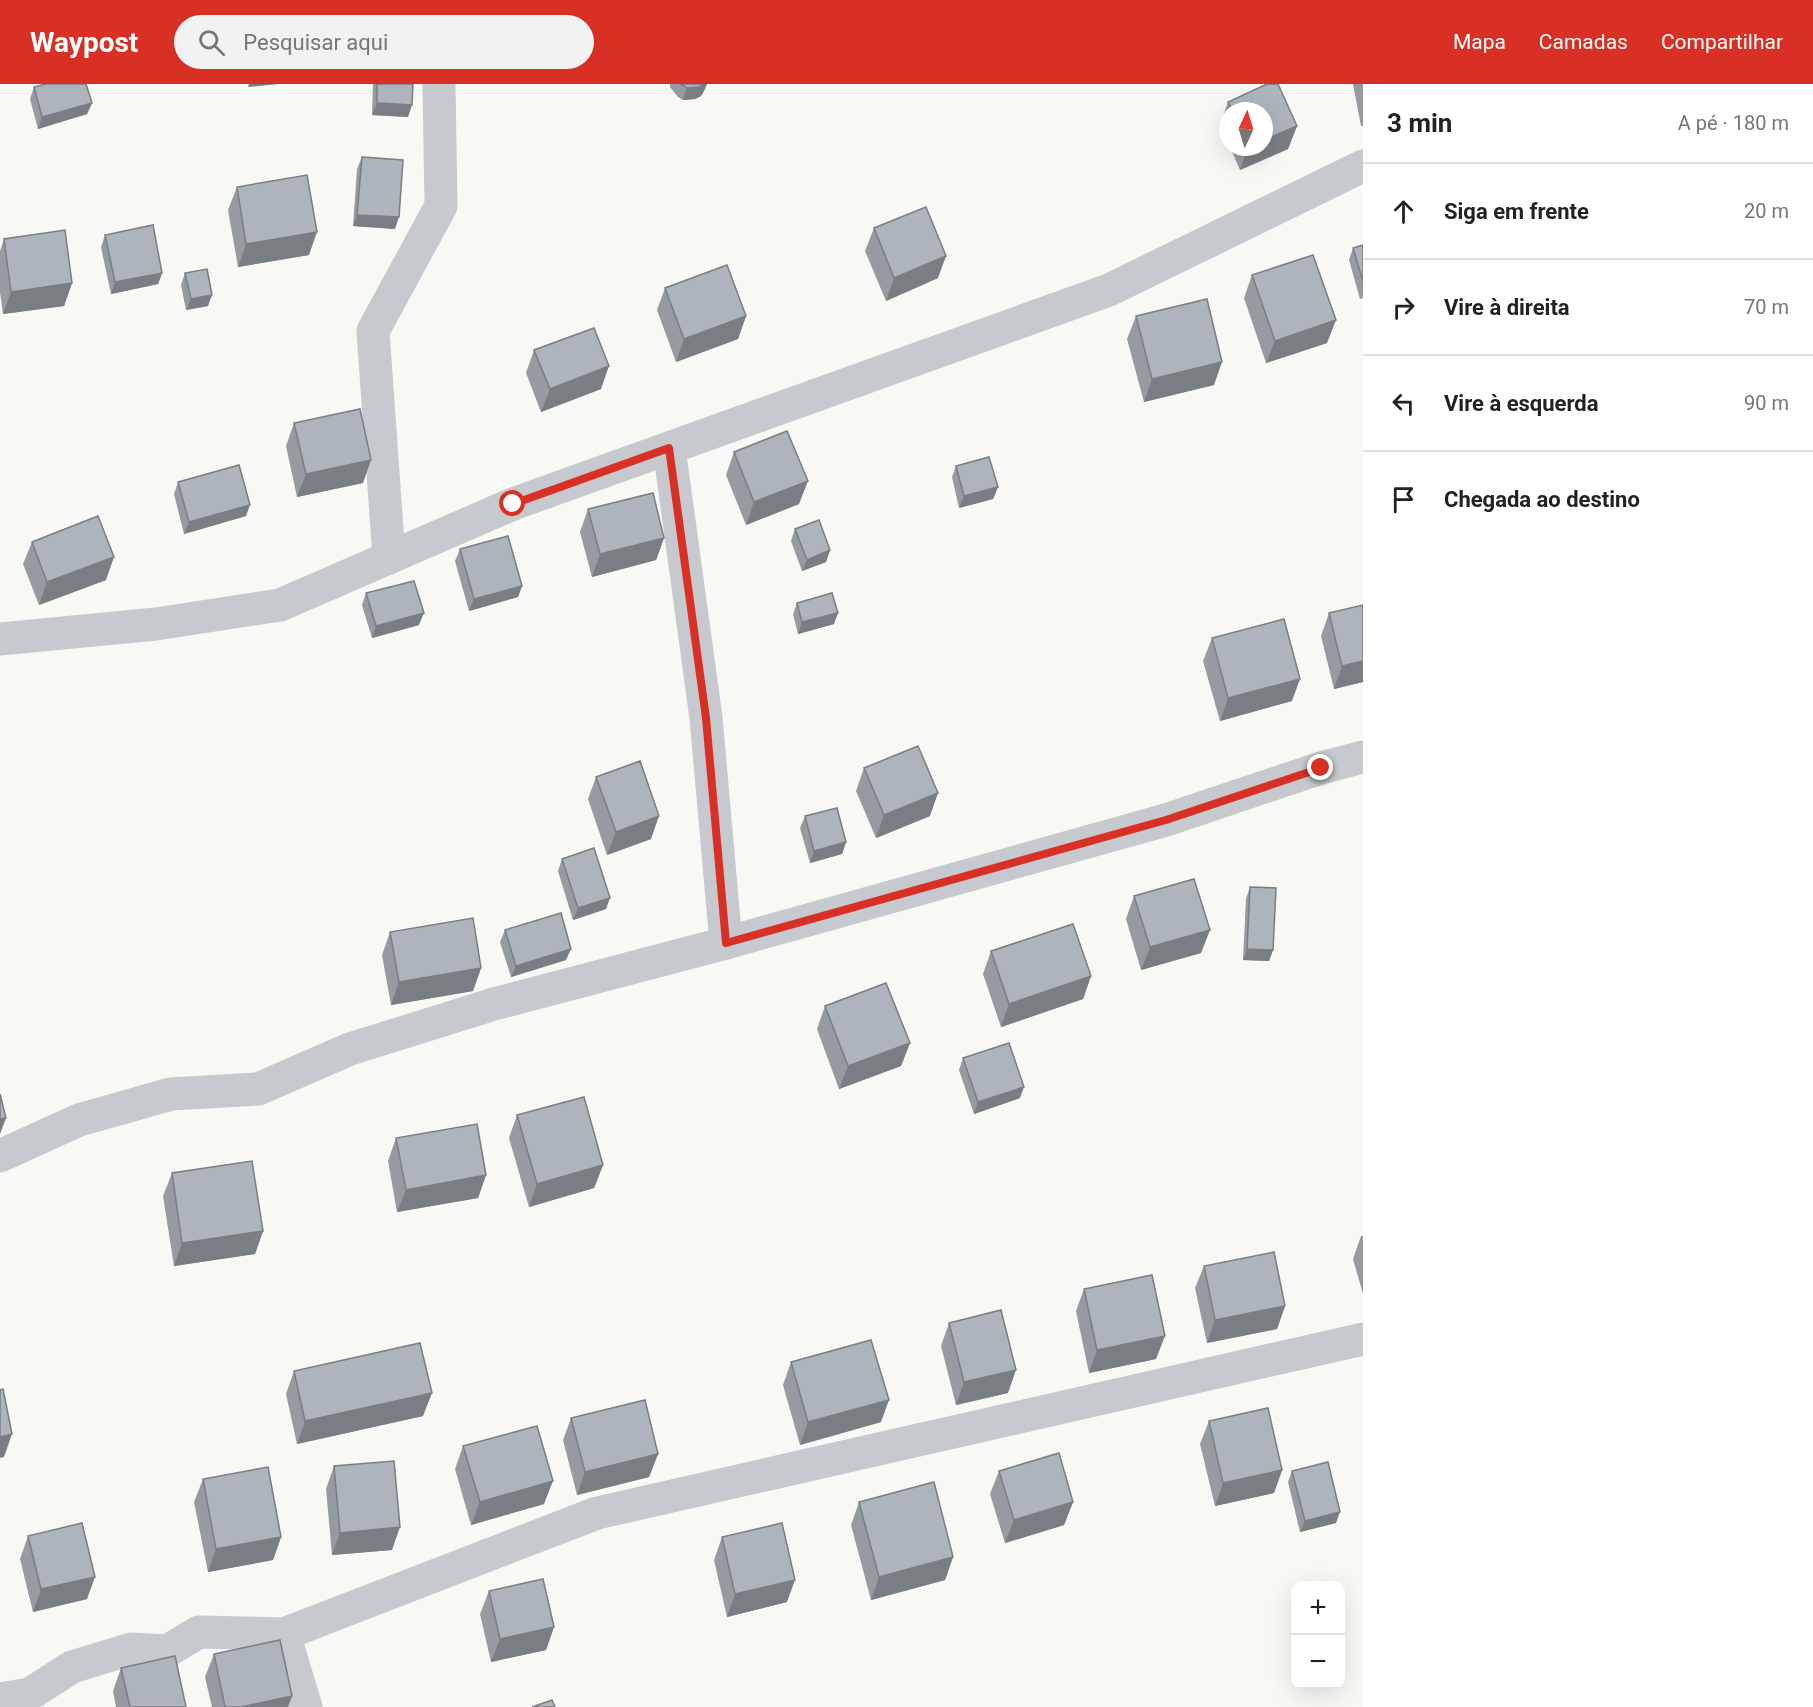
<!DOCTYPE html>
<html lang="pt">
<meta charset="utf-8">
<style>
body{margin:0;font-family:Roboto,sans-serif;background:#f2f2f2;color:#222}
.controls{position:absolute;right:18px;bottom:18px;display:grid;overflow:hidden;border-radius:12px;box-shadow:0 6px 24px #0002}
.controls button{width:54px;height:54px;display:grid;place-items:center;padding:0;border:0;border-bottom:2px solid #e0e0e0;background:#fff;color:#222;font:30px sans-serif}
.compass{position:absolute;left:1219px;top:18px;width:54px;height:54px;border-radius:50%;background:#fff;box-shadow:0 6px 24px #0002;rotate:4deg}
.stop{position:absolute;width:18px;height:18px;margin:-14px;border:4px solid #d93025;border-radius:50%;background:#fff}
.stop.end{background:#d93025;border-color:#fff;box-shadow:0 2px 6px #0008}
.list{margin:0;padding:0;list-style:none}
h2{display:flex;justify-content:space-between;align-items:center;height:78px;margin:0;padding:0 24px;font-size:26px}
h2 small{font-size:20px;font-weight:400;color:#767676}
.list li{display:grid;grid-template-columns:39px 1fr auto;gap:18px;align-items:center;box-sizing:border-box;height:96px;padding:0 24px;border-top:2px solid #e0e0e0}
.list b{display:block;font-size:22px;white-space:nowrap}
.list em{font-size:20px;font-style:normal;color:#767676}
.icon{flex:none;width:33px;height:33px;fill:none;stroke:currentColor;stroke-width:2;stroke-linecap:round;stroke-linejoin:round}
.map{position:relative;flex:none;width:1363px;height:1623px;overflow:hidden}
header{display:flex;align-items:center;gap:36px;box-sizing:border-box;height:84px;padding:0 30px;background:#d93025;color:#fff}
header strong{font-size:28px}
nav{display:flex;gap:33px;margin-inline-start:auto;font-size:21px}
.search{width:420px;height:54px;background:#f2f2f2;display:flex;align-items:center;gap:15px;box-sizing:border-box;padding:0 21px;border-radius:33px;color:#767676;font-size:22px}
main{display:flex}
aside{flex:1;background:#fff}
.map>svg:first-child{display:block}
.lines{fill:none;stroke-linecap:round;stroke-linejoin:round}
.street{stroke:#c6c9cd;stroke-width:33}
.wall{fill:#959ba1}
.shaded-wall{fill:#797e83}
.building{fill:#adb4bb;stroke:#797e83;stroke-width:1.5}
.route{stroke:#d93025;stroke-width:8}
</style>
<header>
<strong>Waypost</strong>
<div class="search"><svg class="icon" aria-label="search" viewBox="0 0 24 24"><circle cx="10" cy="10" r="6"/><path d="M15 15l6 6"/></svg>Pesquisar aqui</div>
<nav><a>Mapa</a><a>Camadas</a><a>Compartilhar</a></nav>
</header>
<main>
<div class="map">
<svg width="1363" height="1623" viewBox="0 0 1363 1623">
<rect width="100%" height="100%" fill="#f8f8f5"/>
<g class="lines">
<g class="street">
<path d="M 669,364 L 706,634 L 726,859"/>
<path d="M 389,474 L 373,247 L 441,122 L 439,0"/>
<path d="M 0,555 L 156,540 L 280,521 L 513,420 L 1109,206 L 1363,82"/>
<path d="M 0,1072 L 79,1036 L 171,1010 L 258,1005 L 350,965 L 494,920 L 726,859 L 1166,736 L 1321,684 L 1363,673"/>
<path d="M 284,1550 L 306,1623"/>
<path d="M 0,1615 L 30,1610 L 72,1583 L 131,1565 L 167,1567 L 199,1548 L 284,1550 L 597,1429 L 1363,1255"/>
</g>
</g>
<g class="wall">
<path d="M 373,0 L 413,0 L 408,33 L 372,31 Z"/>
<path d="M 670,0 L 707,0 L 704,7 L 701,12 L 695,15 L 683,16 L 678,13 L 670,3 Z"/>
<path d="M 1267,0 L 1278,0 L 1297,42 L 1288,65 L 1240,86 L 1230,63 L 1264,63 L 1264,27 L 1228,27 L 1228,59 L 1220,40 L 1228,18 Z"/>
<path d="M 1353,0 L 1363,0 L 1363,42 L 1361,42 Z"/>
<path d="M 34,3 L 92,19 L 87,30 L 38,45 L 30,15 Z"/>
<path d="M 362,73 L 395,145 L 353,142 L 357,85 Z"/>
<path d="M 237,103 L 309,171 L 238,183 L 228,126 Z"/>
<path d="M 874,144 L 938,194 L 886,217 L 865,167 Z"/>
<path d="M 105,151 L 162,189 L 158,200 L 111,210 L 101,163 Z"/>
<path d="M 4,155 L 72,199 L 64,222 L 3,230 L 0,208 L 0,167 Z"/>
<path d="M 1363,161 L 1363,214 L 1360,215 L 1349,176 L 1353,164 Z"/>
<path d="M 185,189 L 208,222 L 186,226 L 181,201 Z"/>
<path d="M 1252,191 L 1327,259 L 1266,279 L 1244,214 Z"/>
<path d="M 665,204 L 746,232 L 738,255 L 676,278 L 657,226 Z"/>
<path d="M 1136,232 L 1214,301 L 1144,318 L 1127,255 Z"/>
<path d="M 534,266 L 601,305 L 541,328 L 526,289 Z"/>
<path d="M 294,339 L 363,399 L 297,413 L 286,362 Z"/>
<path d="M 734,368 L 799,420 L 746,441 L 726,391 Z"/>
<path d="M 956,382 L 998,403 L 993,415 L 959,424 L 952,393 Z"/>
<path d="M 178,398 L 246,432 L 184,450 L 174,410 Z"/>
<path d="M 588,425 L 664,454 L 656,476 L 592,493 L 580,448 Z"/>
<path d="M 795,445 L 830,466 L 826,478 L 802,487 L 791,457 Z"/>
<path d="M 32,458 L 106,496 L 39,521 L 23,480 Z"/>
<path d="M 460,465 L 522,502 L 518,513 L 469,527 L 455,477 Z"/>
<path d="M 366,509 L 419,541 L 372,554 L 362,521 Z"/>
<path d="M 797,519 L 834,540 L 798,550 L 793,530 Z"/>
<path d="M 1363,521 L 1363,598 L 1334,605 L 1321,552 L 1329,529 Z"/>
<path d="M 1212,554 L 1292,617 L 1220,637 L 1203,577 Z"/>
<path d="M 864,684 L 930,732 L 876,754 L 856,707 Z"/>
<path d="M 596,693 L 651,755 L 607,771 L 588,715 Z"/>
<path d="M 805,732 L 846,758 L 842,770 L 810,779 L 800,744 Z"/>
<path d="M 562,775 L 606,825 L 573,836 L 558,787 Z"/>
<path d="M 1250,803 L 1273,866 L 1269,877 L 1243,876 L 1246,815 Z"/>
<path d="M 1134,812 L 1201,869 L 1141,886 L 1126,835 Z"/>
<path d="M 505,846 L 566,876 L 511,893 L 500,858 Z"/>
<path d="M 390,848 L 481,884 L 473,907 L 391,921 L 382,871 Z"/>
<path d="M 991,867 L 1091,892 L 1083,915 L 1001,943 L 983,890 Z"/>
<path d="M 825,922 L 910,959 L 901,982 L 839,1005 L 817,945 Z"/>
<path d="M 963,974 L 1020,1014 L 974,1030 L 959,986 Z"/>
<path d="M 517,1031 L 603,1081 L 594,1104 L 529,1123 L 509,1054 Z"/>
<path d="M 396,1054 L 486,1091 L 478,1114 L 397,1128 L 388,1077 Z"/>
<path d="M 172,1089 L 263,1147 L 255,1170 L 174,1182 L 163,1112 Z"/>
<path d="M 1361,1152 L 1363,1152 L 1363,1210 L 1353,1175 Z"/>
<path d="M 1204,1182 L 1285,1222 L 1277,1245 L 1207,1259 L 1195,1204 Z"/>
<path d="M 1084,1205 L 1156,1275 L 1089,1289 L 1076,1227 Z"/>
<path d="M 949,1239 L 1008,1309 L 956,1321 L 941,1262 Z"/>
<path d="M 791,1278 L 881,1338 L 800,1361 L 783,1301 Z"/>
<path d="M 294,1287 L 423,1332 L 297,1360 L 286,1310 Z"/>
<path d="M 571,1334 L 658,1370 L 649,1393 L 577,1411 L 563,1356 Z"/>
<path d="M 1209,1337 L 1282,1386 L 1274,1409 L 1215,1422 L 1200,1360 Z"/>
<path d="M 463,1362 L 544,1420 L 471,1441 L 455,1385 Z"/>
<path d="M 334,1382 L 392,1466 L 332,1471 L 326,1405 Z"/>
<path d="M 999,1387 L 1073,1418 L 1064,1441 L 1005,1459 L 990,1410 Z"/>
<path d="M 1292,1387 L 1336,1439 L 1300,1448 L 1288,1398 Z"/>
<path d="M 203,1395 L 281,1453 L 273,1476 L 208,1488 L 194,1418 Z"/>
<path d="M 859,1418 L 953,1473 L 945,1496 L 871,1516 L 851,1441 Z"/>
<path d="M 28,1452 L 87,1515 L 33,1528 L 20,1475 Z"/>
<path d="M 722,1453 L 787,1518 L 727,1533 L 714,1476 Z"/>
<path d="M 489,1507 L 554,1543 L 546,1566 L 491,1578 L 480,1530 Z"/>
<path d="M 214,1570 L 288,1623 L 212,1623 L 205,1593 Z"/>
<path d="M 121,1584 L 186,1623 L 116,1623 L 113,1607 Z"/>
</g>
<g class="shaded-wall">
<path d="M 249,0 L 279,0 L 248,3 Z"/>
<path d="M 707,0 L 704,7 L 701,12 L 695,15 L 683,16 L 687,4 Z"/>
<path d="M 92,19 L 87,30 L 38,45 L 42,33 Z"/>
<path d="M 377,19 L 412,21 L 408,33 L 372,31 Z"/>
<path d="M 1297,42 L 1288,65 L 1240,86 L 1248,63 L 1264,63 L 1264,56 Z"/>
<path d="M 357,131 L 399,133 L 395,145 L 353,142 Z"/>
<path d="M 317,148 L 309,171 L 238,183 L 246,160 Z"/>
<path d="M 946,172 L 938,194 L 886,217 L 894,194 Z"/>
<path d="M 162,189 L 158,200 L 111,210 L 115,198 Z"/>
<path d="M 72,199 L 64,222 L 3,230 L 11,208 Z"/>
<path d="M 212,211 L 208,222 L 186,226 L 191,215 Z"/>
<path d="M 746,232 L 738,255 L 676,278 L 684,255 Z"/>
<path d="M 1336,236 L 1327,259 L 1266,279 L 1275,257 Z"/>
<path d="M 1222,278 L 1214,301 L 1144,318 L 1152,295 Z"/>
<path d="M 609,282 L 601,305 L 541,328 L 550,305 Z"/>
<path d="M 371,376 L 363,399 L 297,413 L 306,390 Z"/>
<path d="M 808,397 L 799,420 L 746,441 L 754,418 Z"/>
<path d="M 998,403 L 993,415 L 959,424 L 964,412 Z"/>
<path d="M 250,421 L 246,432 L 184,450 L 189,438 Z"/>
<path d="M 664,454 L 656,476 L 592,493 L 600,470 Z"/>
<path d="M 830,466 L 826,478 L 802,487 L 807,476 Z"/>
<path d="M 114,473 L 106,496 L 39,521 L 47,498 Z"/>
<path d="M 522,502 L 518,513 L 469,527 L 474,515 Z"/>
<path d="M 424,529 L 419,541 L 372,554 L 376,542 Z"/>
<path d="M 838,529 L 834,540 L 798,550 L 802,538 Z"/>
<path d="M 1363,577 L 1363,598 L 1334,605 L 1342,582 Z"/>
<path d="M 1300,595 L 1292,617 L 1220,637 L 1228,614 Z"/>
<path d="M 938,709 L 930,732 L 876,754 L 884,731 Z"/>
<path d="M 659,732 L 651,755 L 607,771 L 616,748 Z"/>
<path d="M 846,758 L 842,770 L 810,779 L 814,767 Z"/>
<path d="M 610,814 L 606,825 L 573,836 L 578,824 Z"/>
<path d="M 1210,846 L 1201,869 L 1141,886 L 1150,863 Z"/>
<path d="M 571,865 L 566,876 L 511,893 L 516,882 Z"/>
<path d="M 1247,865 L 1273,866 L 1269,877 L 1243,876 Z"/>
<path d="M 481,884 L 473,907 L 391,921 L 399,898 Z"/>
<path d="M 1091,892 L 1083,915 L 1001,943 L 1009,920 Z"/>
<path d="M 910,959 L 901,982 L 839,1005 L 848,982 Z"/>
<path d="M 1024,1003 L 1020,1014 L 974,1030 L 978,1018 Z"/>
<path d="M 6,1034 L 0,1050 L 0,1035 Z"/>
<path d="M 603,1081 L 594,1104 L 529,1123 L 537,1100 Z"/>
<path d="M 486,1091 L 478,1114 L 397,1128 L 406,1106 Z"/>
<path d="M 263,1147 L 255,1170 L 174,1182 L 182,1159 Z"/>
<path d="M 1285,1222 L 1277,1245 L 1207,1259 L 1215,1236 Z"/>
<path d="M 1165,1252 L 1156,1275 L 1089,1289 L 1097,1266 Z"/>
<path d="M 1016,1286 L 1008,1309 L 956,1321 L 964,1298 Z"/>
<path d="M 432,1309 L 423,1332 L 297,1360 L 305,1337 Z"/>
<path d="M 889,1316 L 881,1338 L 800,1361 L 808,1338 Z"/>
<path d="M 12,1350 L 4,1373 L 0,1374 L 0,1353 Z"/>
<path d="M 658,1370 L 649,1393 L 577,1411 L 585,1388 Z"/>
<path d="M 1282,1386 L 1274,1409 L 1215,1422 L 1223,1399 Z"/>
<path d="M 553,1397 L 544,1420 L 471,1441 L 480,1418 Z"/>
<path d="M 1073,1418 L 1064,1441 L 1005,1459 L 1014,1436 Z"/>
<path d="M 1340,1428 L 1336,1439 L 1300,1448 L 1305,1437 Z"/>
<path d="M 400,1443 L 392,1466 L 332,1471 L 340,1449 Z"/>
<path d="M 281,1453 L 273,1476 L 208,1488 L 216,1465 Z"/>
<path d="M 953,1473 L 945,1496 L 871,1516 L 879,1493 Z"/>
<path d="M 95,1493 L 87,1515 L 33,1528 L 41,1505 Z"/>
<path d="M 795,1496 L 787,1518 L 727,1533 L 735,1510 Z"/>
<path d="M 554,1543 L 546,1566 L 491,1578 L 500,1555 Z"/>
<path d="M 292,1612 L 288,1623 L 241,1623 Z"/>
</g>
<g class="building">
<path d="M 46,0 L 86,0 L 92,19 L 42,33 L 34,3 Z"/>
<path d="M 377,0 L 413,0 L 412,21 L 377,19 Z"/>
<path d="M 681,0 L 705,0 L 699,3 L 687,4 Z"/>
<path d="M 1267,0 L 1278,0 L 1297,42 L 1264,56 L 1264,27 L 1232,27 L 1228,18 Z"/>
<path d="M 362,73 L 403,76 L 399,133 L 357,131 Z"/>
<path d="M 307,91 L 317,148 L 246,160 L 237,103 Z"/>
<path d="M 926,123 L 946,172 L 894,194 L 874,144 Z"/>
<path d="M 153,141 L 162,189 L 115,198 L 105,151 Z"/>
<path d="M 65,146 L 72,199 L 11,208 L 4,155 Z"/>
<path d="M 1363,161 L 1363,197 L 1353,164 Z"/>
<path d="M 1313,171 L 1336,236 L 1275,257 L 1252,191 Z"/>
<path d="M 727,181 L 746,232 L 684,255 L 665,204 Z"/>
<path d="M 207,185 L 212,211 L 191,215 L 185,189 Z"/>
<path d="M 1207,215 L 1222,278 L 1152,295 L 1136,232 Z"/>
<path d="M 594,244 L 609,282 L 550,305 L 534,266 Z"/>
<path d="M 360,325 L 371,376 L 306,390 L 294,339 Z"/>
<path d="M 787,347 L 808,397 L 754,418 L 734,368 Z"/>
<path d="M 989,373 L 998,403 L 964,412 L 956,382 Z"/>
<path d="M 239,381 L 250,421 L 189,438 L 178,398 Z"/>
<path d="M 653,409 L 664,454 L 600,470 L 588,425 Z"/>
<path d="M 98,432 L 114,473 L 47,498 L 32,458 Z"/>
<path d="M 819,436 L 830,466 L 807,476 L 795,445 Z"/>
<path d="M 508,452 L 522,502 L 474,515 L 460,465 Z"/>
<path d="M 414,497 L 424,529 L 376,542 L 366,509 Z"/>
<path d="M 832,509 L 838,529 L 802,538 L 797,519 Z"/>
<path d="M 1363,521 L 1363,577 L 1342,582 L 1329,529 Z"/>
<path d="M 1284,535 L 1300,595 L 1228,614 L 1212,554 Z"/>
<path d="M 918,662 L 938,709 L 884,731 L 864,684 Z"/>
<path d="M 640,677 L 659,732 L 616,748 L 596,693 Z"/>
<path d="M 837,724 L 846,758 L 814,767 L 805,732 Z"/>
<path d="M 594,764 L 610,814 L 578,824 L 562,775 Z"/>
<path d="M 1194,795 L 1210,846 L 1150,863 L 1134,812 Z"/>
<path d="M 1250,803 L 1276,804 L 1273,866 L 1247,865 Z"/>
<path d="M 561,829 L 571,865 L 516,882 L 505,846 Z"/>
<path d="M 473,834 L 481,884 L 399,898 L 390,848 Z"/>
<path d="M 1073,840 L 1091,892 L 1009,920 L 991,867 Z"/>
<path d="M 886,899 L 910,959 L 848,982 L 825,922 Z"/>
<path d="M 1009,959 L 1024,1003 L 978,1018 L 963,974 Z"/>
<path d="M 0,1010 L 6,1034 L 0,1035 Z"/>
<path d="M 584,1013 L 603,1081 L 537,1100 L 517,1031 Z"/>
<path d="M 477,1040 L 486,1091 L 406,1106 L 396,1054 Z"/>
<path d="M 252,1077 L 263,1147 L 182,1159 L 172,1089 Z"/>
<path d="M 1274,1168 L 1285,1222 L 1215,1236 L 1204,1182 Z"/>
<path d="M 1152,1191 L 1165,1252 L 1097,1266 L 1084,1205 Z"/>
<path d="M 1001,1226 L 1016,1286 L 964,1298 L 949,1239 Z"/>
<path d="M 871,1256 L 889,1316 L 808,1338 L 791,1278 Z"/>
<path d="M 420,1259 L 432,1309 L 305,1337 L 294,1287 Z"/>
<path d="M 3,1305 L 12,1350 L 0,1353 L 0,1306 Z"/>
<path d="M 645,1316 L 658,1370 L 585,1388 L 571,1334 Z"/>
<path d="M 1268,1324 L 1282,1386 L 1223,1399 L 1209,1337 Z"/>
<path d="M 537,1342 L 553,1397 L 480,1418 L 463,1362 Z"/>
<path d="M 1059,1369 L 1073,1418 L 1014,1436 L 999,1387 Z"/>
<path d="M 394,1377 L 400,1443 L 340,1449 L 334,1382 Z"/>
<path d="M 1328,1378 L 1340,1428 L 1305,1437 L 1292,1387 Z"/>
<path d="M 268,1383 L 281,1453 L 216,1465 L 203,1395 Z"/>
<path d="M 934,1398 L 953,1473 L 879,1493 L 859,1418 Z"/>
<path d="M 82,1439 L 95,1493 L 41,1505 L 28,1452 Z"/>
<path d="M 782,1439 L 795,1496 L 735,1510 L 722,1453 Z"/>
<path d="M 543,1495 L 554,1543 L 500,1555 L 489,1507 Z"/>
<path d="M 280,1556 L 292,1612 L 241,1623 L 225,1623 L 214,1570 Z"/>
<path d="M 175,1572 L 186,1623 L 130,1623 L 121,1584 Z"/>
<path d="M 552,1616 L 555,1623 L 532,1623 Z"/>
</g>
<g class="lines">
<path class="route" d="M 513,420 L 669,364 L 706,634 L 726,859 L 1166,736 L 1321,684"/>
</g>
</svg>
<div class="controls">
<button>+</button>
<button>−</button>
</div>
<svg class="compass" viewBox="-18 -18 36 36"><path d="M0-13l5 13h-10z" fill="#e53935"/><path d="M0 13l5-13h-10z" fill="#767676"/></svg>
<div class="stop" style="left:513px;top:420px"></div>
<div class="stop end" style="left:1321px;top:684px"></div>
</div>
<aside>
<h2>3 min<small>A pé · 180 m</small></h2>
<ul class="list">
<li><svg class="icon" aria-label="ahead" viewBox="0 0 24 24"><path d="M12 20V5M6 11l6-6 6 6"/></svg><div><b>Siga em frente</b></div><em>20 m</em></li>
<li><svg class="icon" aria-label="right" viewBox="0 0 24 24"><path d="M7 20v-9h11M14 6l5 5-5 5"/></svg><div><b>Vire à direita</b></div><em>70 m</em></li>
<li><svg class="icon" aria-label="left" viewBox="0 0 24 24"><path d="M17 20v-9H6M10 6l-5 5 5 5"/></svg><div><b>Vire à esquerda</b></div><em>90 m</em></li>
<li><svg class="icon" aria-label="arrive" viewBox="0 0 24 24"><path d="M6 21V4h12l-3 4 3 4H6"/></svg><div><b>Chegada ao destino</b></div></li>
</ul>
</aside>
</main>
